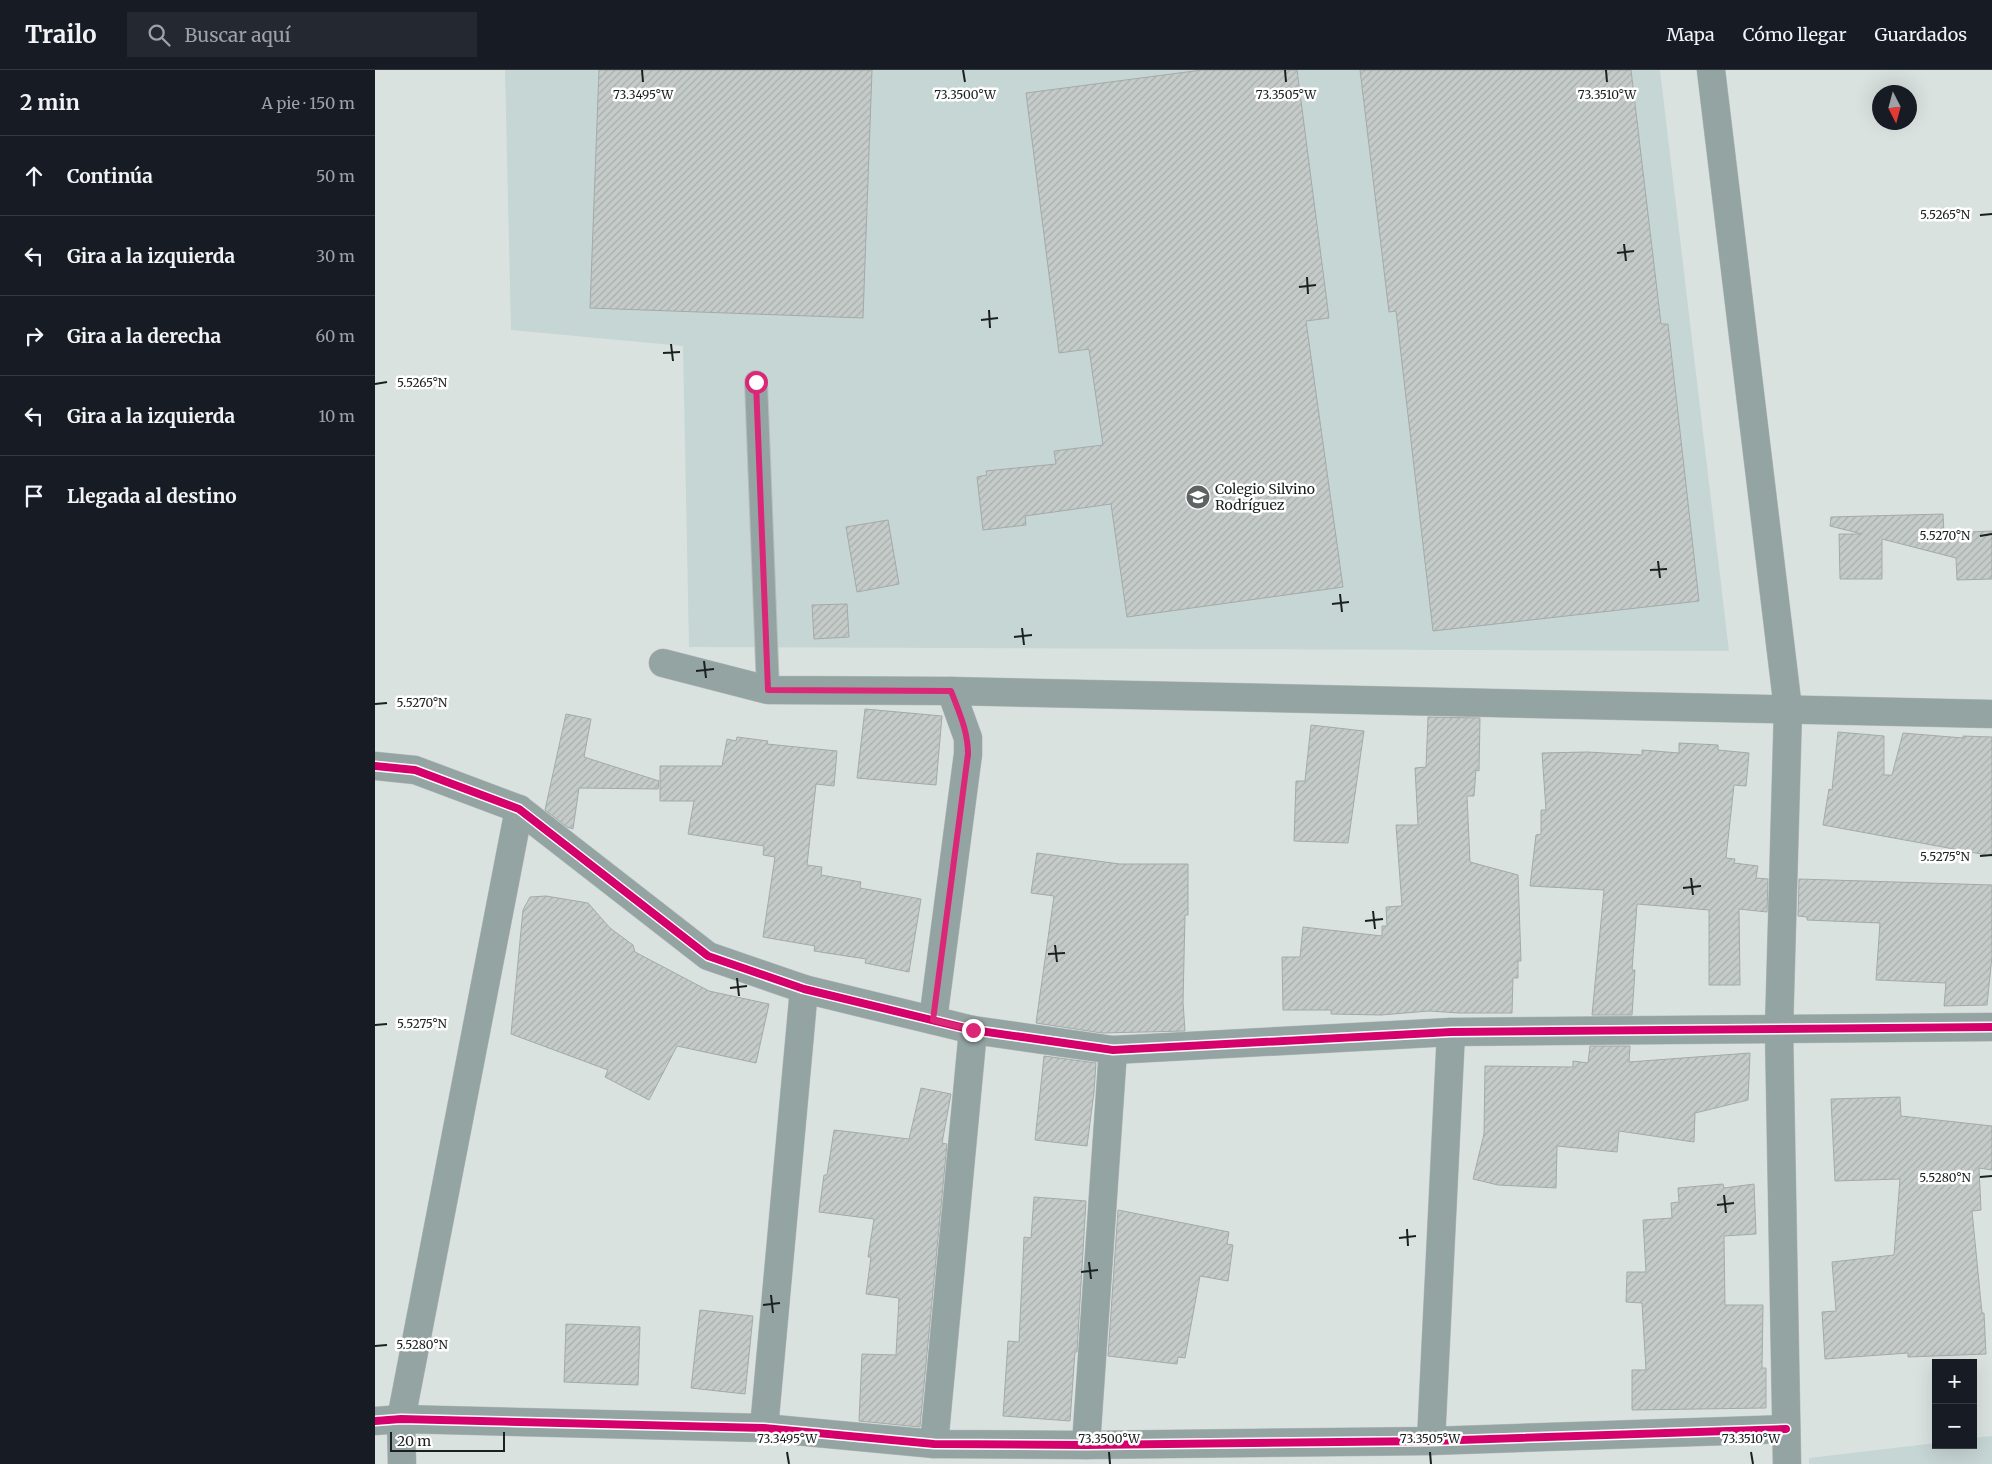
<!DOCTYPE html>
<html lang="es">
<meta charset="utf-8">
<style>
body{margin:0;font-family:Merriweather,serif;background:#242831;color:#f1f3f6}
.controls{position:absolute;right:15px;bottom:15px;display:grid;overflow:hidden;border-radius:0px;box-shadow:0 5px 20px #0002}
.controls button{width:45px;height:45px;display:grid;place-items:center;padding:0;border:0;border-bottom:1px solid #363941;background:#171b24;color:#f1f3f6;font:25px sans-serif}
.compass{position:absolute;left:1497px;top:15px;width:45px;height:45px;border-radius:50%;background:#171b24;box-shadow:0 5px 20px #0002;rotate:174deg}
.scale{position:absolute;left:15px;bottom:12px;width:115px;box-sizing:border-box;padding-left:5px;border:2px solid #1a201f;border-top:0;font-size:14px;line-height:18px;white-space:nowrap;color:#1a201f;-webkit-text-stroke:4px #fff;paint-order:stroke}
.stop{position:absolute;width:15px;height:15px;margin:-11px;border:4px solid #db2777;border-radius:50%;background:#fff}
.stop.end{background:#db2777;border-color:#fff;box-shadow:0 1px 5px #0008}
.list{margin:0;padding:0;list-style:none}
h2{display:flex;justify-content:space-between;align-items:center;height:65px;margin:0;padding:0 20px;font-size:21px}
h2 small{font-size:16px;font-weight:400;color:#9ea1a6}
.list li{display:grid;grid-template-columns:32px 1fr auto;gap:15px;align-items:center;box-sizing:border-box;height:80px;padding:0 20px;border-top:1px solid #363941}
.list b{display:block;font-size:19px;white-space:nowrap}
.list em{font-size:16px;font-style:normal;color:#9ea1a6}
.icon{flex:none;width:28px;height:28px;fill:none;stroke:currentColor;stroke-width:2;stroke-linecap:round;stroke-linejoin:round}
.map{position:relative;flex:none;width:1617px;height:1394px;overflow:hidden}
header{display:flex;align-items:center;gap:30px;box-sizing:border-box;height:70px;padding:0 25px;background:#171b24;border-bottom:1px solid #363941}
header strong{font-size:24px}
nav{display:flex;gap:28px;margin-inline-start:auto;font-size:18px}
.search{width:350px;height:45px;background:#242831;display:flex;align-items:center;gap:12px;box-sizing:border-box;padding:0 18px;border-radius:0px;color:#9ea1a6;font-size:19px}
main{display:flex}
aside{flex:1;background:#171b24}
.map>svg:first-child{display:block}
.built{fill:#c6d6d4}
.building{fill:url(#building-hatch);stroke:#a4aaa9}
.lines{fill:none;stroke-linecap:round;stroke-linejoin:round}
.service-casing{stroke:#b8bebc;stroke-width:24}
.minor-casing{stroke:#b8bebc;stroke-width:29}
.service{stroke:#94a4a2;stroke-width:22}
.minor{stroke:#94a4a2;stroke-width:28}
.cycleway-casing{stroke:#fff;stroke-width:11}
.cycleway{stroke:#d6006c;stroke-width:8}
.route{stroke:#db2777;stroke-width:6}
.ticks{fill:none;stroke:#1a201f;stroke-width:2}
.labels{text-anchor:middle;stroke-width:5;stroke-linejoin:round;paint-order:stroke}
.poi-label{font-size:14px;fill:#1a201f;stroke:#fff;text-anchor:start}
.ticks-label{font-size:12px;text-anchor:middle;fill:#1a201f;stroke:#fff;stroke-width:5;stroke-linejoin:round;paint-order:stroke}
</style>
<header>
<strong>Trailo</strong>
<div class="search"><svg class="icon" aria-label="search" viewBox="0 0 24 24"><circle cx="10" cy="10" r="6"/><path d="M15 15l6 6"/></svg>Buscar aquí</div>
<nav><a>Mapa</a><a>Cómo llegar</a><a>Guardados</a></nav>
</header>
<main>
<aside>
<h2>2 min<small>A pie · 150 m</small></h2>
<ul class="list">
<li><svg class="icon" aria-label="ahead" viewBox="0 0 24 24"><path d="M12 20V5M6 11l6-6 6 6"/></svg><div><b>Continúa</b></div><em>50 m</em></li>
<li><svg class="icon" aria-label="left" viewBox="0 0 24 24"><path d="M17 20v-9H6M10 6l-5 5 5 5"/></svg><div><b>Gira a la izquierda</b></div><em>30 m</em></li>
<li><svg class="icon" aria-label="right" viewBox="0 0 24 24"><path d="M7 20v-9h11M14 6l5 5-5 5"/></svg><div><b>Gira a la derecha</b></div><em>60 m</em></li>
<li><svg class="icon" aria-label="left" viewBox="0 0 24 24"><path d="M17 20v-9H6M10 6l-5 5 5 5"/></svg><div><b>Gira a la izquierda</b></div><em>10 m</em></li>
<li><svg class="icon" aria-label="arrive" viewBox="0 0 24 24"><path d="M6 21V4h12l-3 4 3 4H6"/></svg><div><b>Llegada al destino</b></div></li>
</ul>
</aside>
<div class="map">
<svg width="1617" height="1394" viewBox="0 0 1617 1394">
<defs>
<pattern id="building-hatch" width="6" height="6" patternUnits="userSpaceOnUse" patternTransform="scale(1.25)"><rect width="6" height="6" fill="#c4cbc9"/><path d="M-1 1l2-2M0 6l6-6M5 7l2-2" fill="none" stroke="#a8aeac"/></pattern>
</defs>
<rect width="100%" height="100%" fill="#dae2e0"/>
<g class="built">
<path d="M 130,0 L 1285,0 L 1354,581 L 314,577 L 308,276 L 136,260 Z"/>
<path d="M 1617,1366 L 1617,1394 L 1434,1394 L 1434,1388 L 1561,1373 L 1561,1375 L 1598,1375 L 1598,1368 Z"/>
</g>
<g class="building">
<path d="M 224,0 L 497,0 L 488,248 L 215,238 Z"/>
<path d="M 827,0 L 922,0 L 954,248 L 931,251 L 968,517 L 752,547 L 736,434 L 650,446 L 651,455 L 608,460 L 602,407 L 612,405 L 611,401 L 681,394 L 679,381 L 728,375 L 714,279 L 684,283 L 651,23 Z"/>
<path d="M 985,0 L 1256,0 L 1286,254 L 1293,254 L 1324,531 L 1058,561 L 1021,241 L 1014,242 Z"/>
<path d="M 1568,444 L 1569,463 L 1617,461 L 1617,509 L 1582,510 L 1581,488 L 1507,469 L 1507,509 L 1465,509 L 1464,464 L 1487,464 L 1455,456 L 1456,447 Z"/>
<path d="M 513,450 L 524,514 L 482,522 L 471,457 Z"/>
<path d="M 472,534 L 474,567 L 439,569 L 437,535 Z"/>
<path d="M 490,639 L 567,646 L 561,715 L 482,708 Z"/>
<path d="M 191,644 L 216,649 L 209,687 L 284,711 L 283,719 L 204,718 L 198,759 L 192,757 L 170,740 Z"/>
<path d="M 1053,647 L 1105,648 L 1104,701 L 1101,700 L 1099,726 L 1092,726 L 1095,792 L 1143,805 L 1146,891 L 1143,891 L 1143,908 L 1138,908 L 1137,943 L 1084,943 L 1054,941 L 1006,945 L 956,944 L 956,940 L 908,940 L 907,887 L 925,887 L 928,857 L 1007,866 L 1007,856 L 1012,856 L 1011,837 L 1027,836 L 1021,755 L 1043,755 L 1040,698 L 1051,697 Z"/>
<path d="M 936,655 L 989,661 L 973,773 L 919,771 L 921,711 L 930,711 Z"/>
<path d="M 1463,662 L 1509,666 L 1509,705 L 1517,705 L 1528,663 L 1588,668 L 1588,666 L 1617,667 L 1617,786 L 1448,755 L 1454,719 L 1457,720 Z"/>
<path d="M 362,667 L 393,671 L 392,674 L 462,681 L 459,716 L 441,714 L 432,795 L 447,797 L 446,805 L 486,812 L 485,818 L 546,829 L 534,902 L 490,893 L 491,889 L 439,881 L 440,876 L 388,867 L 400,787 L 388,785 L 389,776 L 313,764 L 319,731 L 285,731 L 285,696 L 347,696 L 352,669 L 361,671 Z"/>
<path d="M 1304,673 L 1343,675 L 1343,680 L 1374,683 L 1371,716 L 1359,715 L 1351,788 L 1360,789 L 1359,793 L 1383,796 L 1381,808 L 1393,809 L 1392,842 L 1364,839 L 1365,915 L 1334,915 L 1334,840 L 1262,834 L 1257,900 L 1260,900 L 1257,945 L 1217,945 L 1229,820 L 1155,816 L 1161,765 L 1166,764 L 1166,740 L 1171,740 L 1167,683 L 1212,682 L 1267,685 L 1267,680 L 1304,683 Z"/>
<path d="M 662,783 L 745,794 L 813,794 L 813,845 L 810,845 L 808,932 L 810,961 L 727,963 L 661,953 L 679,826 L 656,823 Z"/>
<path d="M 1424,809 L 1617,815 L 1617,886 L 1612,935 L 1569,936 L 1571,913 L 1501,910 L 1505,853 L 1432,850 L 1432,847 L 1423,846 Z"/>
<path d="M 171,826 L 213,833 L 235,858 L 258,875 L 260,882 L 334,921 L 394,934 L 381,993 L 302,976 L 274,1030 L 230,1007 L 233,1000 L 136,964 L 148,840 L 155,827 Z"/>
<path d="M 1215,976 L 1255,976 L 1254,992 L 1375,983 L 1373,1030 L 1320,1043 L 1319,1072 L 1244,1061 L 1242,1082 L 1182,1076 L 1181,1118 L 1123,1115 L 1098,1109 L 1109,1064 L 1110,996 L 1198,997 L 1198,991 L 1213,993 Z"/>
<path d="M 669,986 L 721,993 L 719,1022 L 712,1076 L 660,1070 Z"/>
<path d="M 546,1018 L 576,1024 L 567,1073 L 572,1074 L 545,1357 L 484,1351 L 487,1284 L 521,1285 L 524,1228 L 491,1224 L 496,1187 L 493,1187 L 499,1149 L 444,1142 L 449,1105 L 452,1105 L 459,1060 L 534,1069 Z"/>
<path d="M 1525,1027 L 1526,1046 L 1617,1056 L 1617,1100 L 1604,1098 L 1606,1140 L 1597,1141 L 1607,1243 L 1609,1243 L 1611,1284 L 1533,1287 L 1533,1283 L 1450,1289 L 1447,1242 L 1461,1241 L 1457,1192 L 1519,1185 L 1525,1109 L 1460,1111 L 1456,1029 Z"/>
<path d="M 1348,1114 L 1349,1118 L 1379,1114 L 1381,1164 L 1349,1166 L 1350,1235 L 1388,1235 L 1387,1298 L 1391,1298 L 1391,1338 L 1257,1340 L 1257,1300 L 1271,1300 L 1267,1233 L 1251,1232 L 1252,1202 L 1271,1202 L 1268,1150 L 1297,1148 L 1296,1133 L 1304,1132 L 1303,1118 Z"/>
<path d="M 659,1127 L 711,1131 L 702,1282 L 700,1282 L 695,1351 L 628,1346 L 633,1271 L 644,1272 L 649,1167 L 656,1168 Z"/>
<path d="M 743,1140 L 854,1162 L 852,1174 L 858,1175 L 853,1211 L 825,1206 L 810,1288 L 803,1287 L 802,1294 L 733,1286 Z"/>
<path d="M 325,1240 L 378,1246 L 370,1324 L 316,1318 Z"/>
<path d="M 191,1254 L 265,1257 L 263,1315 L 189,1312 Z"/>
</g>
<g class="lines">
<defs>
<path id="service" d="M 381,312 L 393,620"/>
<g id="minor">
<path d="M 1336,0 L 1413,639 L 1404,960 L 1412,1394"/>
<path d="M 288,593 L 393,620 L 576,621 L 1617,644"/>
<path d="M 0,696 L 40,700 L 144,739 L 333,886 L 429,919 L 598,960 L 738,980 L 1076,962 L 1617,957"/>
<path d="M 558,950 L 593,684 L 593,668 L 576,621"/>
<path d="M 0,1351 L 26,1349 L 389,1358 L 559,1374 L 711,1375 L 1056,1371 L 1411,1359"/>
<path d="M 389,1358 L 429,919"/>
<path d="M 1056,1371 L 1076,962"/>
<path d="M 559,1374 L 598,960"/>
<path d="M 711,1375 L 738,980"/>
<path d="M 27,1394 L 26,1349 L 144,739"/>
</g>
</defs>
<use href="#service" class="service-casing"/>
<use href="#minor" class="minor-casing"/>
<use href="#service" class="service"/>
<use href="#minor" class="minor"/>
<defs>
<g id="cycleway">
<path d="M 0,696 L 40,700 L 144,739 L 333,886 L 429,919 L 598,960 L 738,980 L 1076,962 L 1617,957"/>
<path d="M 0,1351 L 26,1349 L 389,1358 L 559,1374 L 711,1375 L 1056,1371 L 1411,1359"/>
</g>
</defs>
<use href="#cycleway" class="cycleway-casing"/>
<use href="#cycleway" class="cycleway"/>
</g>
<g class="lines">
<path class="route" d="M 381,312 L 393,620 L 576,621 C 584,642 593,661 593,684 L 558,950 L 598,960"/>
</g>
<path class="ticks" d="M 267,0 L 268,12M 588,0 L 590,12M 910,0 L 911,12M 1231,0 L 1232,12M 1605,145 L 1617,144M 1249,174 L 1251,191M 1242,183 L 1259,181M 932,207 L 933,224M 924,217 L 941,215M 614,240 L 615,258M 606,250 L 623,248M 296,274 L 298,291M 288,283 L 305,282M 0,314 L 12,312M 1605,466 L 1617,464M 1283,491 L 1285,508M 1275,500 L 1292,499M 965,524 L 967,542M 957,534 L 974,532M 647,558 L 649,575M 639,567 L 657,565M 329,591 L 331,608M 321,601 L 339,599M 0,634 L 12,633M 1605,786 L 1617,785M 1316,808 L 1318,825M 1308,818 L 1326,816M 998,841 L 1000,859M 990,851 L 1008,849M 680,875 L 682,892M 673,884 L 690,883M 362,908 L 364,926M 355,918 L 372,916M 0,955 L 12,954M 1605,1107 L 1617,1106M 1349,1125 L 1351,1143M 1342,1135 L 1359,1133M 1032,1159 L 1033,1176M 1024,1168 L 1041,1166M 714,1192 L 716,1209M 706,1202 L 723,1200M 396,1225 L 398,1243M 388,1235 L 405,1233M 0,1276 L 12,1275M 412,1382 L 414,1394M 734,1382 L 735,1394M 1055,1382 L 1056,1394M 1376,1382 L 1378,1394"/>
<defs>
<symbol id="school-disc" viewBox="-11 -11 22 22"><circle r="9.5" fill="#5d6463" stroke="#fff"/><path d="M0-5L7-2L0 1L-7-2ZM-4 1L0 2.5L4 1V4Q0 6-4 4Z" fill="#fff"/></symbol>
</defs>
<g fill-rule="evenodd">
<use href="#school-disc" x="809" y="413" width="28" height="28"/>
</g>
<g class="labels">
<g class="poi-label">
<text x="840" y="424">Colegio Silvino<tspan x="840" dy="16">Rodríguez</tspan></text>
</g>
</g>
<g class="ticks-label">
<text x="268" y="29">73.3495°W</text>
<text x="590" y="29">73.3500°W</text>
<text x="911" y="29">73.3505°W</text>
<text x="1232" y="29">73.3510°W</text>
<text x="1570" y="149">5.5265°N</text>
<text x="47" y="317">5.5265°N</text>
<text x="1570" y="470">5.5270°N</text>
<text x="47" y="637">5.5270°N</text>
<text x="1570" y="791">5.5275°N</text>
<text x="47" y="958">5.5275°N</text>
<text x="1570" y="1112">5.5280°N</text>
<text x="47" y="1279">5.5280°N</text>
<text x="412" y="1373">73.3495°W</text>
<text x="734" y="1373">73.3500°W</text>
<text x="1055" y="1373">73.3505°W</text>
<text x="1376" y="1373">73.3510°W</text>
</g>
</svg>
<div class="controls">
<button>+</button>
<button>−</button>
</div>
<svg class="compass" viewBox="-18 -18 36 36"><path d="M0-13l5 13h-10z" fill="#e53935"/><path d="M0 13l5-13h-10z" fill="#9ea1a6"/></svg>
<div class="scale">20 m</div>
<div class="stop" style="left:381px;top:312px"></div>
<div class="stop end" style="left:598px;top:960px"></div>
</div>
</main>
